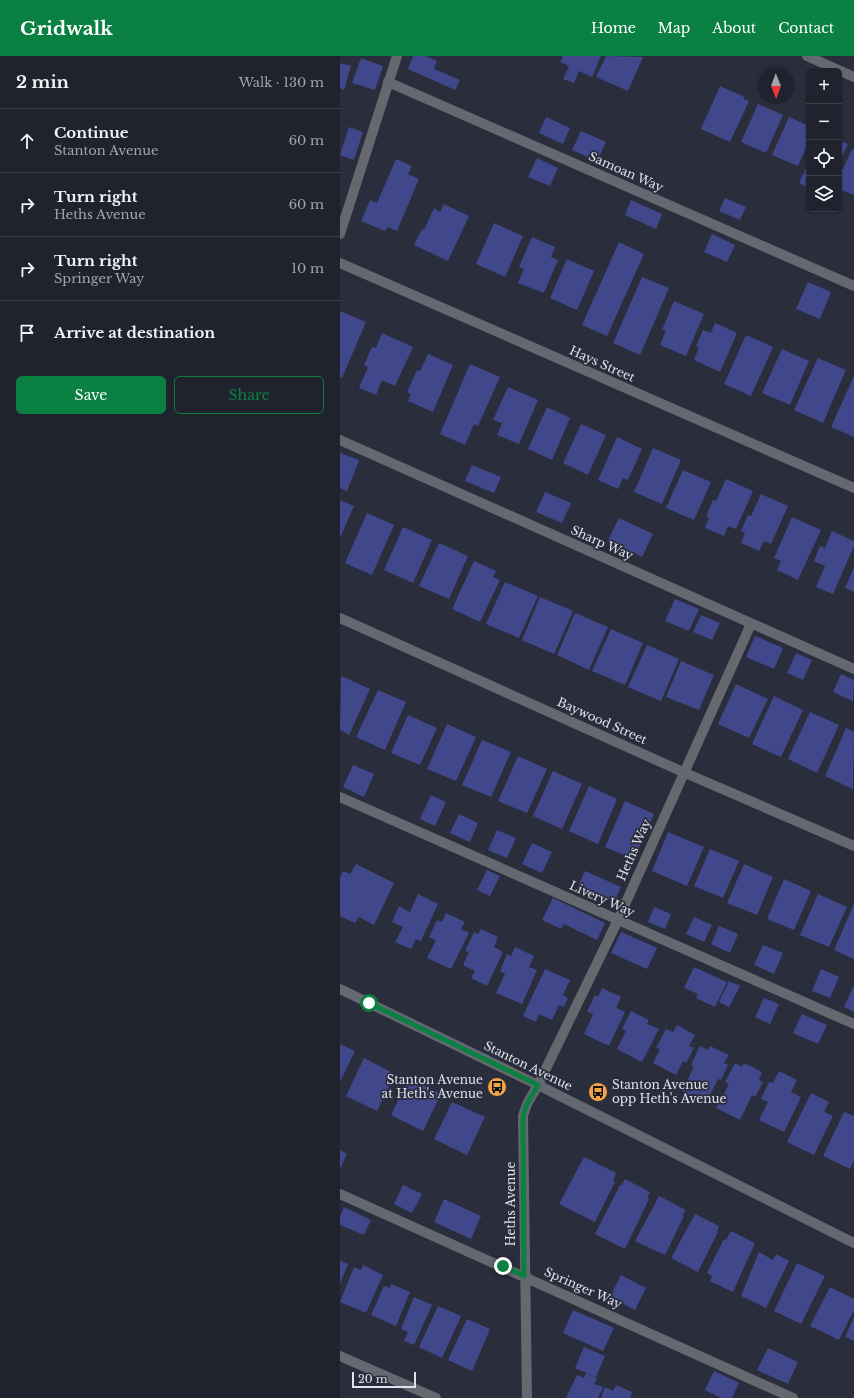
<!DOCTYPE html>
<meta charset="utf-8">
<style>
body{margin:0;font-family:"Libre Baskerville",serif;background:#2d2f39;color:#f1f3f6}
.controls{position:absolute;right:12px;top:12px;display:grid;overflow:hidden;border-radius:6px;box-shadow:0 1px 3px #0004}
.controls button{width:36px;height:36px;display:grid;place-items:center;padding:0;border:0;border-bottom:1px solid #3d3f49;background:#20222d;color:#f1f3f6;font:20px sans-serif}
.compass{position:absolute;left:418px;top:12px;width:36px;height:36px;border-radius:50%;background:#20222d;box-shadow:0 1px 3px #0004;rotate:179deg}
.scale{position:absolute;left:12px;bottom:10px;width:64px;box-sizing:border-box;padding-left:4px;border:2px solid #dfe1eb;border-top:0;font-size:11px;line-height:14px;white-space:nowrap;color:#dfe1eb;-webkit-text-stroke:3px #2a2d3c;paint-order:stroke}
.stop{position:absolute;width:12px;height:12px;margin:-9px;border:3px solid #0b8043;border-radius:50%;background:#fff}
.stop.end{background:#0b8043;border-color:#fff;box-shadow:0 1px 4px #0008}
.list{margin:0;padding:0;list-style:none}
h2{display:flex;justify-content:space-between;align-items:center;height:52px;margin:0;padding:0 16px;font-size:17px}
h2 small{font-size:13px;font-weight:400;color:#a2a4aa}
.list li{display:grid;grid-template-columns:26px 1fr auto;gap:12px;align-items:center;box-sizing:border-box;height:64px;padding:0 16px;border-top:1px solid #3d3f49}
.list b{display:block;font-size:15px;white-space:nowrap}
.list p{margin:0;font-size:13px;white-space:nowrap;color:#a2a4aa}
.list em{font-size:13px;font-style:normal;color:#a2a4aa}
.actions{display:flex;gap:8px;padding:12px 16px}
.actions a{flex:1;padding:9px 0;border:1px solid #0b8043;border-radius:6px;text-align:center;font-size:14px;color:#0b8043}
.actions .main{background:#0b8043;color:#fff}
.icon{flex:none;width:22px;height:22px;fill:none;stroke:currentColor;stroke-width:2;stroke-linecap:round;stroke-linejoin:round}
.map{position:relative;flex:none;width:514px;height:1342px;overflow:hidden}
header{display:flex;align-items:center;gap:24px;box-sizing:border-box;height:56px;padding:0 20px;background:#0b8043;color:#fff}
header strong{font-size:19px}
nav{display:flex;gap:22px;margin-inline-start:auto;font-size:14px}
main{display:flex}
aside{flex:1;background:#20222d}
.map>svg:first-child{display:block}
.building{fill:#41478b}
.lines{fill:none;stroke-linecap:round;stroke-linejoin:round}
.minor{stroke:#666870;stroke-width:10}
.route{stroke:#0b8043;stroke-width:5}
.labels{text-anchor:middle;stroke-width:3.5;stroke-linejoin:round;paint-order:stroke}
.street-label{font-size:12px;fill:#dfe1eb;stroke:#2a2d3c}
.poi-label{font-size:12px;fill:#dfe1eb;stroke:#2a2d3c;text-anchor:end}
</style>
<header>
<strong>Gridwalk</strong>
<nav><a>Home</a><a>Map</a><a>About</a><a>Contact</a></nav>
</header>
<main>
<aside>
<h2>2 min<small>Walk · 130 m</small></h2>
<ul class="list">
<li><svg class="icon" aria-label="ahead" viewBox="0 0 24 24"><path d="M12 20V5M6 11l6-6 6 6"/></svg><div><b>Continue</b><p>Stanton Avenue</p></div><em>60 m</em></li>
<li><svg class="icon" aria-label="right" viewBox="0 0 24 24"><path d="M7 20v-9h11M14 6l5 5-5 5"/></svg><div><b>Turn right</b><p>Heths Avenue</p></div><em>60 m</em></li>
<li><svg class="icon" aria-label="right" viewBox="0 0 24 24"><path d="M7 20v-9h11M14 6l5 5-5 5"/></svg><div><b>Turn right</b><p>Springer Way</p></div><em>10 m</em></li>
<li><svg class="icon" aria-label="arrive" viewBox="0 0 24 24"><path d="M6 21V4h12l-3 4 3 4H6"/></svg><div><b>Arrive at destination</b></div></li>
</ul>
<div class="actions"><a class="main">Save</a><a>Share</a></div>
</aside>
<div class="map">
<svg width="514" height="1342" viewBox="0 0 514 1342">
<rect width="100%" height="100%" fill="#2a2d3c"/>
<g class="building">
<path d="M 73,0 L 86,0 L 97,5 L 94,13 L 120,24 L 115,34 L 68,13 Z"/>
<path d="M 223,0 L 261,0 L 252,21 L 239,15 L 234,27 L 223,23 L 229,10 L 220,6 Z"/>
<path d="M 266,0 L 303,1 L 288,35 L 256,21 Z"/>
<path d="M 21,2 L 43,10 L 35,34 L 12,27 Z"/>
<path d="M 0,7 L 11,10 L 4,34 L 0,32 Z"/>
<path d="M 380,30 L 404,41 L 404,43 L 409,45 L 390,86 L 361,73 Z"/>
<path d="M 418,48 L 443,59 L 426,97 L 401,86 Z"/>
<path d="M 206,61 L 230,72 L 223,88 L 199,77 Z"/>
<path d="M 449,61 L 469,70 L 469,85 L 458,110 L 432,99 Z"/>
<path d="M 9,71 L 23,76 L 14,104 L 0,99 Z"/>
<path d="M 241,75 L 266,86 L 257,105 L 232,94 Z"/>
<path d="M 499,84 L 508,88 L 499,106 Z"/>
<path d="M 512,93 L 514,94 L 514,139 L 499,133 L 499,122 Z"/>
<path d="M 197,102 L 218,112 L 210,130 L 188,121 Z"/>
<path d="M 56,103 L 72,110 L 68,118 L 79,123 L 57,175 L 48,171 L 45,175 L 21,165 L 30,144 L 37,147 Z"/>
<path d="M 469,106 L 469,132 L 459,127 Z"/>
<path d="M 385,142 L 406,151 L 400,164 L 379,155 Z"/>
<path d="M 291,144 L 322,158 L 316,173 L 285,159 Z"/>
<path d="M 104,148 L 129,160 L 108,205 L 74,189 L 82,173 L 84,174 L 94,152 L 100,156 Z"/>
<path d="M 154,167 L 183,180 L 165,221 L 136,208 Z"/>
<path d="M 372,178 L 395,189 L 387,206 L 364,196 Z"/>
<path d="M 192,181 L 215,191 L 211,201 L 218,204 L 204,237 L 178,227 L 184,213 L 179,211 Z"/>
<path d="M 279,186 L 304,198 L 267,280 L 242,269 Z"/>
<path d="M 227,203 L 254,215 L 237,254 L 210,242 Z"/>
<path d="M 302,221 L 329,232 L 300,299 L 273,287 Z"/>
<path d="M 468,226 L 491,236 L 480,263 L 456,253 Z"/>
<path d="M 334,245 L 364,258 L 346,300 L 320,289 L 326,275 L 322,274 Z"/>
<path d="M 0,255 L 26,266 L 2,322 L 0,321 Z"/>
<path d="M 375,267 L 397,277 L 380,316 L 354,304 L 359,291 L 356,290 L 363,274 L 371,277 Z"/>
<path d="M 42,277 L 73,291 L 55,330 L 42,324 L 36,339 L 19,332 L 28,311 L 24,309 L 32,291 L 36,292 Z"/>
<path d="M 406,279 L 433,291 L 411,340 L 384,328 Z"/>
<path d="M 442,293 L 469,305 L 450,349 L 422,337 Z"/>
<path d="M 88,298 L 113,309 L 93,356 L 68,345 L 71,338 L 67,336 L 77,314 L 80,315 Z"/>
<path d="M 478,302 L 506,314 L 483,367 L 454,354 Z"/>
<path d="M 130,308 L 160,321 L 138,370 L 134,368 L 125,389 L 100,378 Z"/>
<path d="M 514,320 L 514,381 L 491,371 Z"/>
<path d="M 168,331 L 198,344 L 179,388 L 157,379 L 162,367 L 153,364 Z"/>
<path d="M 207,351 L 230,362 L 212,404 L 188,393 Z"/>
<path d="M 241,368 L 266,379 L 248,419 L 223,407 Z"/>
<path d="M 277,381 L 302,393 L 288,424 L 283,422 L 278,433 L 258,424 Z"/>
<path d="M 313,392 L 341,404 L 322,448 L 294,436 Z"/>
<path d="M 0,397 L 19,404 L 7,435 L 0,432 Z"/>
<path d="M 132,409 L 161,421 L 154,437 L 125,425 Z"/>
<path d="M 343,414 L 371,426 L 354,464 L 326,452 Z"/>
<path d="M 386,423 L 413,435 L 396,473 L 388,470 L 384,480 L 365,472 L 369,462 L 366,460 L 373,444 L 376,445 Z"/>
<path d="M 205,436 L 231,447 L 222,467 L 196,456 Z"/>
<path d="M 421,438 L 448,450 L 431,488 L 424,485 L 419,495 L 401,487 L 405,477 L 401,475 L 408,459 L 411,460 Z"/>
<path d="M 0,444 L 14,450 L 0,482 Z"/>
<path d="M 27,457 L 54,469 L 32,519 L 5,507 Z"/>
<path d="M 452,461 L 481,474 L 458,524 L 437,514 L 441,505 L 434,502 Z"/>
<path d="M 279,462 L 313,478 L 302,501 L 268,484 Z"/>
<path d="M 63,471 L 92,484 L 73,527 L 44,514 Z"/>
<path d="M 492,475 L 514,485 L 514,490 L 493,538 L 476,531 L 485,510 L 474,505 L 480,490 L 485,492 Z"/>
<path d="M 99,487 L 128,500 L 109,543 L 79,530 Z"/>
<path d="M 134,505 L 156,515 L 153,521 L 160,524 L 140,566 L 112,553 Z"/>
<path d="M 514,511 L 514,536 L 505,532 Z"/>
<path d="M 165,526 L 198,540 L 179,582 L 146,568 Z"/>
<path d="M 200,541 L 233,555 L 214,598 L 182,584 Z"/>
<path d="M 335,543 L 359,553 L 349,575 L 325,565 Z"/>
<path d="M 235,557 L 268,571 L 249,614 L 217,599 Z"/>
<path d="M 361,559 L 380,567 L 372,584 L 353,576 Z"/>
<path d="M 271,573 L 303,587 L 285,629 L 252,615 Z"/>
<path d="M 415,580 L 443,592 L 434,613 L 406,601 Z"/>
<path d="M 307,589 L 339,603 L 321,645 L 288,631 Z"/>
<path d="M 456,597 L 472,604 L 463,624 L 447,617 Z"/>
<path d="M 341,605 L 374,619 L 359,654 L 326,641 Z"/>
<path d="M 501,618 L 514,624 L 513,645 L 493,636 Z"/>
<path d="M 1,620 L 30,633 L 9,679 L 0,674 Z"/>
<path d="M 396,628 L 428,643 L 409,682 L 378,668 Z"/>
<path d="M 38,634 L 66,646 L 45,694 L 16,681 Z"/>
<path d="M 434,640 L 463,654 L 441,701 L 412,688 Z"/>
<path d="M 470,656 L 499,669 L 477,717 L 448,703 Z"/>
<path d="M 68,659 L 97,672 L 80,709 L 51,697 Z"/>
<path d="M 107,668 L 136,681 L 116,725 L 87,713 Z"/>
<path d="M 506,672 L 514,676 L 513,733 L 485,720 Z"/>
<path d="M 142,684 L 171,696 L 151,741 L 122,729 Z"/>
<path d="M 178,700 L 207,713 L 187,757 L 158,745 Z"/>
<path d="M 13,709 L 34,718 L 24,741 L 3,731 Z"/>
<path d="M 213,715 L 242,728 L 222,773 L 193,760 Z"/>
<path d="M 249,730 L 277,743 L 258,788 L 229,775 Z"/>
<path d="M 91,739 L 106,746 L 95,770 L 80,763 Z"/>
<path d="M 285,745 L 314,758 L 294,803 L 265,791 Z"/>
<path d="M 119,758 L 138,767 L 130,786 L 110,777 Z"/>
<path d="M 157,774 L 176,782 L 167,802 L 148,794 Z"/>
<path d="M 328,776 L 364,791 L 347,830 L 312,815 Z"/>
<path d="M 192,787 L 212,796 L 202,817 L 182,808 Z"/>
<path d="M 370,793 L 399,805 L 383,842 L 354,830 Z"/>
<path d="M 16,808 L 54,827 L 34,869 L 19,861 L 15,867 L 0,860 L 0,821 L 3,815 L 10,818 Z"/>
<path d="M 404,808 L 433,821 L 417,859 L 387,847 Z"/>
<path d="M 147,814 L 160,820 L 150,840 L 137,834 Z"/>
<path d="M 245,815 L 281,831 L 274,846 L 238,830 Z"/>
<path d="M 444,823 L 471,835 L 454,874 L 427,863 Z"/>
<path d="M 78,838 L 98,848 L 81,885 L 76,883 L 71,893 L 55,886 L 63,871 L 52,866 L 59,850 L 70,856 Z"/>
<path d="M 478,838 L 507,851 L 489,891 L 460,879 Z"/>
<path d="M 213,842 L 265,867 L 257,884 L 224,868 L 221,873 L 202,864 Z"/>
<path d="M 514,848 L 514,903 L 494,894 Z"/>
<path d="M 314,851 L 331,858 L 325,873 L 308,866 Z"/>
<path d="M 106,857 L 125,866 L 121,873 L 129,877 L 111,913 L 87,902 L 96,884 L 89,881 L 97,864 L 102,866 Z"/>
<path d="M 354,861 L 372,869 L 364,886 L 346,878 Z"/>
<path d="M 379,870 L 398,878 L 390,897 L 371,888 Z"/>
<path d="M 141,873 L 158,881 L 154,891 L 163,896 L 147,930 L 131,922 L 135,915 L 123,909 L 129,896 L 125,895 L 134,876 L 138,878 Z"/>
<path d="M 281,876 L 317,892 L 307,913 L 271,897 Z"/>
<path d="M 423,889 L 443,897 L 434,918 L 414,909 Z"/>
<path d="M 175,891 L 194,900 L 189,911 L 197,914 L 182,948 L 156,937 L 165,918 L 160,915 L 167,898 L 171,900 Z"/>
<path d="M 354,911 L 387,926 L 375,951 L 356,942 L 358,938 L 344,932 Z"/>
<path d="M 205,913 L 230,924 L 223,939 L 228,942 L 224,951 L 219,949 L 212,964 L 199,958 L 196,966 L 183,960 Z"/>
<path d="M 481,913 L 499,921 L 490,942 L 472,935 Z"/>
<path d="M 389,925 L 400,930 L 389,951 L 379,946 Z"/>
<path d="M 514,929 L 514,956 L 504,951 Z"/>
<path d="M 262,932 L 281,941 L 276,952 L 285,956 L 269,990 L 244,978 L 253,958 L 247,956 L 255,939 L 258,941 Z"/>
<path d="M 424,942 L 439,948 L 430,968 L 415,961 Z"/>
<path d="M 291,955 L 309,964 L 307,968 L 319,973 L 302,1006 L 277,993 L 286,975 L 282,973 Z"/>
<path d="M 462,958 L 487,969 L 478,988 L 453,977 Z"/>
<path d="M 337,969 L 355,979 L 349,990 L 354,992 L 346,1007 L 343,1005 L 336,1019 L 313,1007 L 320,993 L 316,992 L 326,973 L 333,976 Z"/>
<path d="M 0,988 L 15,995 L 0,1026 Z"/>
<path d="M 360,990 L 368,994 L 370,990 L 389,999 L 384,1007 L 388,1009 L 381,1024 L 378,1023 L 366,1047 L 342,1035 L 354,1011 L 351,1009 Z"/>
<path d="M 24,1002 L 55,1018 L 37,1055 L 6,1040 Z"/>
<path d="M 395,1007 L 402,1011 L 404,1007 L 422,1016 L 419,1024 L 423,1026 L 415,1041 L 412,1039 L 400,1064 L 376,1052 L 389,1028 L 385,1026 Z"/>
<path d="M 439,1015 L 457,1024 L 451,1036 L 461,1041 L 444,1076 L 419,1064 L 428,1046 L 421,1043 L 429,1026 L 433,1027 Z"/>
<path d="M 69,1022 L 101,1038 L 83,1075 L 51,1059 Z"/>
<path d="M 471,1037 L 489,1046 L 484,1056 L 493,1060 L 474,1099 L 447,1086 Z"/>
<path d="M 112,1046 L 145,1061 L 127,1099 L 94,1083 Z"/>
<path d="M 504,1056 L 514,1060 L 514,1104 L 510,1113 L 483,1100 Z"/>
<path d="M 0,1094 L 7,1098 L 0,1113 Z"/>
<path d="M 244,1101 L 276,1117 L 273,1125 L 275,1126 L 255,1166 L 219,1148 Z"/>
<path d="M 285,1123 L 310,1136 L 307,1142 L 309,1143 L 285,1193 L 255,1178 L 280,1129 L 281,1130 Z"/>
<path d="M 63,1129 L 82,1138 L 72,1157 L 54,1148 Z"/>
<path d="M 319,1140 L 346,1154 L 342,1160 L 344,1160 L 325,1199 L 295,1185 Z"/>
<path d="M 104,1143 L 141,1160 L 131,1183 L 94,1166 Z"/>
<path d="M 4,1151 L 31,1164 L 24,1179 L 0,1169 L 0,1161 Z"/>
<path d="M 355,1158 L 379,1170 L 377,1176 L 378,1176 L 358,1216 L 331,1202 Z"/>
<path d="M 391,1175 L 415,1187 L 393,1236 L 370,1225 L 372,1220 L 367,1217 L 384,1183 L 386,1184 Z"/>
<path d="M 419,1196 L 433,1204 L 436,1198 L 449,1205 L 426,1252 L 401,1240 Z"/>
<path d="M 0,1205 L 8,1208 L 0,1228 Z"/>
<path d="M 457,1207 L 485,1220 L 461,1268 L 434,1255 Z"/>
<path d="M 23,1209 L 43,1219 L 26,1257 L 0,1246 L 14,1211 L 21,1214 Z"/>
<path d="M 281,1219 L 306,1232 L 295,1254 L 270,1241 Z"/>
<path d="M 51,1228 L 70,1236 L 56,1270 L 31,1259 L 44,1230 L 50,1232 Z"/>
<path d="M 490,1231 L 514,1243 L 514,1254 L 499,1284 L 470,1270 Z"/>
<path d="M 74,1241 L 92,1249 L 74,1289 L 64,1285 L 68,1276 L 61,1273 Z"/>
<path d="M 98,1250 L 121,1260 L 102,1302 L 79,1291 Z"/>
<path d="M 233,1254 L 274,1272 L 263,1295 L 223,1277 Z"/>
<path d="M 514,1261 L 514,1285 L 505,1281 Z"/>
<path d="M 127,1263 L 150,1273 L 132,1315 L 108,1304 Z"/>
<path d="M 244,1291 L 265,1300 L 256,1321 L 235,1312 Z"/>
<path d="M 428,1292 L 458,1306 L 448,1328 L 417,1314 Z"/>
<path d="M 374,1315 L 399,1327 L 392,1342 L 381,1342 L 365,1334 Z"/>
<path d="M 246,1317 L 257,1322 L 254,1328 L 263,1331 L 258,1342 L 226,1342 L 237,1319 L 244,1322 Z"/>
<path d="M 276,1329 L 292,1336 L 290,1342 L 261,1342 L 265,1331 L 273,1335 Z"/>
</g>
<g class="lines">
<g class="minor">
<path d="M 467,0 L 514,21"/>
<path d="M 48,26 L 514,230"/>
<path d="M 0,178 L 57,0"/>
<path d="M 0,207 L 514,432"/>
<path d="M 0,384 L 514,613"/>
<path d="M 0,562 L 343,716 L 514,790"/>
<path d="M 0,741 L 514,968"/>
<path d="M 0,933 L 198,1029 L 514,1187"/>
<path d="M 0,1138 L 453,1342"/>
<path d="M 0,1300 L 96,1342"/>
<path d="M 187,1342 L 183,1060 L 187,1048 L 198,1029 L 278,864 L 411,568"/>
</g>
</g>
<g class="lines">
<path class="route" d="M 29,947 L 198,1029 L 187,1048 L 183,1060 L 184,1220 L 163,1210"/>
</g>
<defs>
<symbol id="bus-disc" viewBox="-11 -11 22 22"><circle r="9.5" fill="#f4a344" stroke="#2a2d3c"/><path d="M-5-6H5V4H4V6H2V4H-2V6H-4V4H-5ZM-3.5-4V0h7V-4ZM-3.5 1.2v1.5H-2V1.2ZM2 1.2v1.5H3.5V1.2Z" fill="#111"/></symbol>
</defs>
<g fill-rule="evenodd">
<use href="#bus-disc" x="146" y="1020" width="22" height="22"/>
<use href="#bus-disc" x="247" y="1025" width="22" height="22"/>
</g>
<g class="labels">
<g class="street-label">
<text transform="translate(286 116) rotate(24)" y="4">Samoan Way</text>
<text transform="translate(262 308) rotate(24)" y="4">Hays Street</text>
<text transform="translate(262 487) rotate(24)" y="4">Sharp Way</text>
<text transform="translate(262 665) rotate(24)" y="4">Baywood Street</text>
<text transform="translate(294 794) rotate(-66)" y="4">Heths Way</text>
<text transform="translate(262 843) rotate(24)" y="4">Livery Way</text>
<text transform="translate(188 1010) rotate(26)" y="4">Stanton Avenue</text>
<text transform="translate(171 1148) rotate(-90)" y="4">Heths Avenue</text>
<text transform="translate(243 1232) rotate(24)" y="4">Springer Way</text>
</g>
<g class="poi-label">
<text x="143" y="1028">Stanton Avenue<tspan x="143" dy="14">at Heth's Avenue</tspan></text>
<text x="272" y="1033" text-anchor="start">Stanton Avenue<tspan x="272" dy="14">opp Heth's Avenue</tspan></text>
</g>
</g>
</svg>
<div class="controls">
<button>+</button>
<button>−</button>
<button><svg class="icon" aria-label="locate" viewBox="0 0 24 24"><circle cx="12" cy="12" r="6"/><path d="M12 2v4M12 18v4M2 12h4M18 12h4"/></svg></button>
<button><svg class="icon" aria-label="layers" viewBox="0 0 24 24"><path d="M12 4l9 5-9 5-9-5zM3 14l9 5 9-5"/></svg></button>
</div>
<svg class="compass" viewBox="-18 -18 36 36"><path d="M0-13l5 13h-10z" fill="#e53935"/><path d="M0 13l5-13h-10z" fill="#a2a4aa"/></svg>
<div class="scale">20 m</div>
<div class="stop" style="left:29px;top:947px"></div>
<div class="stop end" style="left:163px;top:1210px"></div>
</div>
</main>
